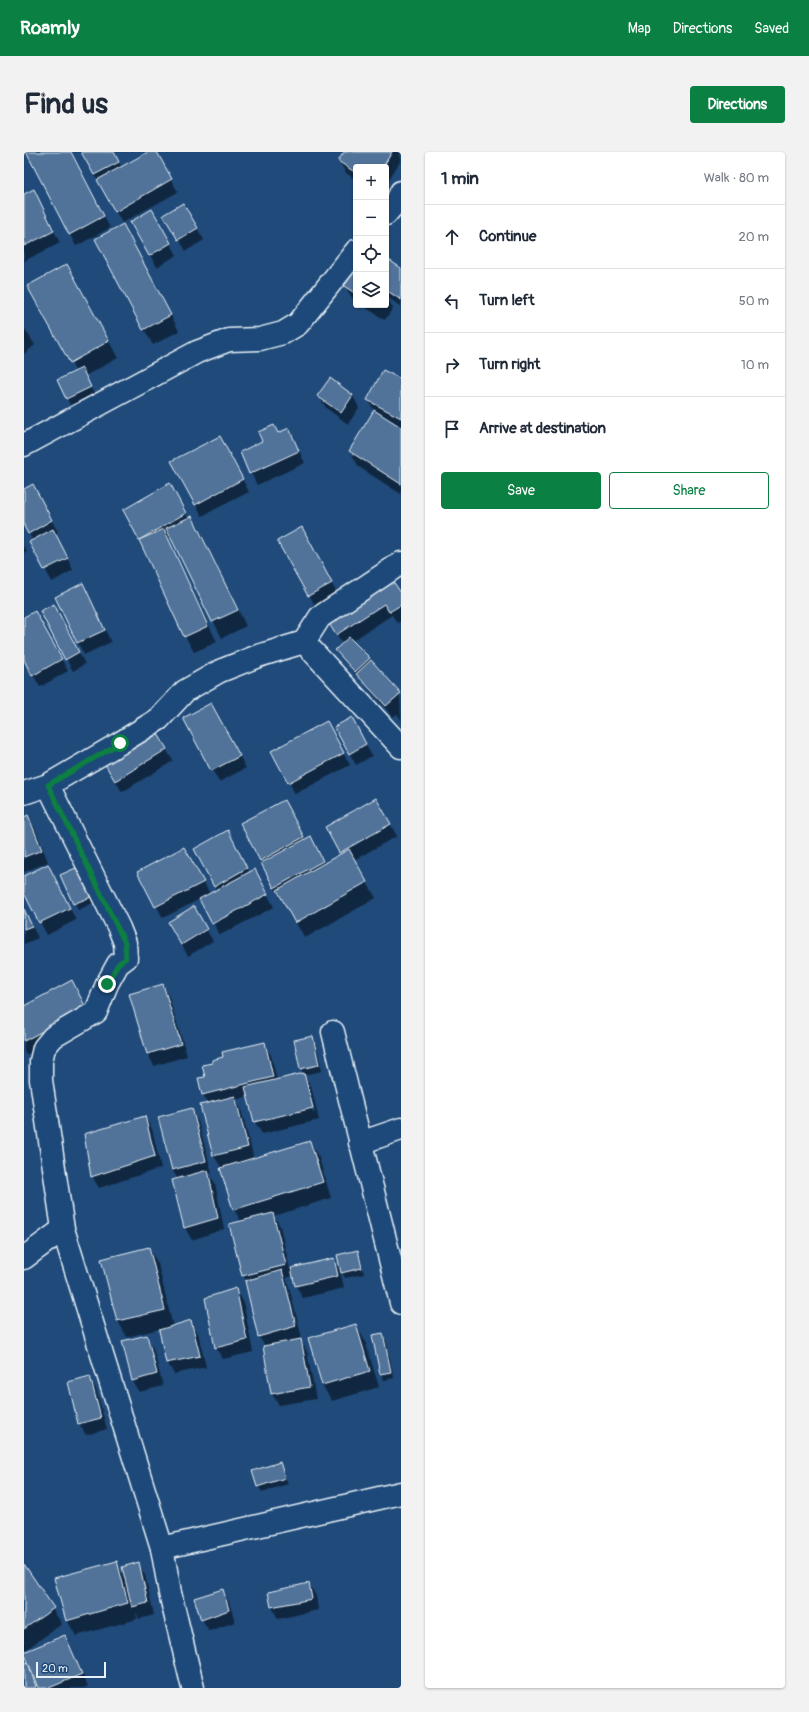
<!DOCTYPE html>
<meta charset="utf-8">
<style>
body{margin:0;font-family:Pangolin,sans-serif;background:#f2f2f3;color:#1f2937}
.controls{position:absolute;right:12px;top:12px;display:grid;overflow:hidden;border-radius:4px;box-shadow:0 1px 3px #0004}
.controls button{width:36px;height:36px;display:grid;place-items:center;padding:0;border:0;border-bottom:1px solid #e0e1e3;background:#fff;color:#1f2937;font:20px sans-serif}
.scale{position:absolute;left:12px;bottom:10px;width:70px;box-sizing:border-box;padding-left:4px;border:2px solid #e8f1f8;border-top:0;font-size:11px;line-height:14px;white-space:nowrap;color:#e8f1f8;-webkit-text-stroke:3px #1f4a7a;paint-order:stroke}
.stop{position:absolute;width:12px;height:12px;margin:-9px;border:3px solid #0b8043;border-radius:50%;background:#fff}
.stop.end{background:#0b8043;border-color:#fff;box-shadow:0 1px 4px #0008}
.list{margin:0;padding:0;list-style:none}
h2{display:flex;justify-content:space-between;align-items:center;height:52px;margin:0;padding:0 16px;font-size:17px}
h2 small{font-size:13px;font-weight:400;color:#747a83}
.list li{display:grid;grid-template-columns:26px 1fr auto;gap:12px;align-items:center;box-sizing:border-box;height:64px;padding:0 16px;border-top:1px solid #e0e1e3}
.list b{display:block;font-size:15px;white-space:nowrap}
.list em{font-size:13px;font-style:normal;color:#747a83}
.actions{display:flex;gap:8px;padding:12px 16px}
.actions a{flex:1;padding:9px 0;border:1px solid #0b8043;border-radius:4px;text-align:center;font-size:14px;color:#0b8043}
.actions .main{background:#0b8043;color:#fff}
.icon{flex:none;width:22px;height:22px;fill:none;stroke:currentColor;stroke-width:2;stroke-linecap:round;stroke-linejoin:round}
.map{position:relative;flex:none;width:377px;height:1536px;overflow:hidden;border-radius:4px}
header{display:flex;align-items:center;gap:24px;box-sizing:border-box;height:56px;padding:0 20px;background:#0b8043;color:#fff}
header strong{font-size:19px}
nav{display:flex;gap:22px;margin-inline-start:auto;font-size:14px}
.intro{display:flex;align-items:center;justify-content:space-between;box-sizing:border-box;height:96px;padding:0 24px}
h1{margin:0;font-size:28px}
.button{padding:10px 18px;border-radius:4px;background:#0b8043;color:#fff;font-size:14px;font-weight:700}
main{display:flex;gap:24px;padding:0 24px}
aside{flex:1;background:#fff;border-radius:4px;box-shadow:0 1px 3px #0004}
.map>svg:first-child{display:block}
.shadow{fill:#0007;fill-rule:evenodd}
.building{fill:#517399;stroke:#e8f1f8}
.lines{fill:none;stroke-linecap:round;stroke-linejoin:round}
.street-casing{stroke:#e8f1f8;stroke-width:25}
.street{stroke:#1f4a7a;stroke-width:22}
.route{stroke:#0b8043;stroke-width:5}
</style>
<header>
<strong>Roamly</strong>
<nav><a>Map</a><a>Directions</a><a>Saved</a></nav>
</header>
<div class="intro"><h1>Find us</h1><a class="button">Directions</a></div>
<main>
<div class="map">
<svg width="377" height="1536" viewBox="0 0 377 1536">
<rect width="100%" height="100%" fill="#1f4a7a"/>
<filter id="ink" filterUnits="userSpaceOnUse"><feTurbulence type="fractalNoise" baseFrequency=".025" numOctaves="2"/><feDisplacementMap in="SourceGraphic" scale="8" xChannelSelector="R" yChannelSelector="G"/><feConvolveMatrix kernelMatrix="1 2 1 2 8 2 1 2 1" color-interpolation-filters="sRGB"/></filter>
<g filter="url(#ink)">
<g class="shadow">
<path d="M 3,0 L 46,0 L 86,76 L 52,94 Z"/>
<path d="M 58,0 L 89,0 L 98,16 L 126,0 L 132,0 L 154,40 L 98,71 Z"/>
<path d="M 321,0 L 375,0 L 377,8 L 362,32 L 362,15 L 332,15 L 332,28 L 322,21 L 315,9 Z"/>
<path d="M 0,43 L 16,50 L 36,91 L 0,109 Z"/>
<path d="M 159,52 L 180,88 L 162,99 L 141,63 Z"/>
<path d="M 127,58 L 153,103 L 133,115 L 107,70 Z"/>
<path d="M 108,89 L 155,179 L 129,193 L 120,177 Z"/>
<path d="M 362,108 L 377,117 L 377,155 L 362,144 L 369,156 L 361,168 L 338,153 L 362,153 Z"/>
<path d="M 332,124 L 332,149 L 328,146 L 321,134 Z"/>
<path d="M 52,129 L 94,206 L 61,224 L 70,242 L 46,253 L 34,228 L 52,220 L 4,134 Z"/>
<path d="M 0,176 L 11,193 L 0,202 Z"/>
<path d="M 306,228 L 329,244 L 335,256 L 324,272 L 302,256 L 295,244 Z"/>
<path d="M 377,229 L 377,342 L 335,315 L 326,299 L 351,260 L 344,248 Z"/>
<path d="M 265,278 L 281,311 L 233,333 L 217,301 Z"/>
<path d="M 202,297 L 225,340 L 178,364 L 172,352 Z"/>
<path d="M 146,333 L 164,366 L 167,365 L 177,381 L 222,474 L 198,486 L 147,385 L 144,387 L 193,490 L 170,500 L 161,484 L 116,387 L 100,358 Z"/>
<path d="M 0,338 L 15,346 L 34,380 L 31,382 L 49,418 L 28,430 L 7,390 L 9,389 L 0,372 Z"/>
<path d="M 284,388 L 314,443 L 292,455 L 255,389 Z"/>
<path d="M 0,394 L 3,399 L 0,401 Z"/>
<path d="M 59,433 L 87,490 L 60,503 L 32,446 Z"/>
<path d="M 377,443 L 377,469 L 373,471 L 368,463 L 328,489 L 376,541 L 377,568 L 373,562 L 369,565 L 316,504 L 312,498 L 318,492 L 305,470 Z"/>
<path d="M 36,465 L 61,512 L 49,519 L 42,507 Z"/>
<path d="M 0,467 L 18,472 L 44,519 L 16,535 L 0,506 Z"/>
<path d="M 194,564 L 222,616 L 195,630 L 160,567 Z"/>
<path d="M 327,566 L 348,604 L 332,613 L 311,575 Z"/>
<path d="M 131,578 L 149,609 L 98,640 L 87,621 Z"/>
<path d="M 309,582 L 326,613 L 271,642 L 265,630 Z"/>
<path d="M 352,647 L 373,684 L 330,708 L 352,746 L 281,786 L 250,735 L 218,672 L 267,661 L 281,688 L 293,697 L 301,712 L 317,703 L 302,675 Z"/>
<path d="M 4,664 L 11,676 L 24,710 L 0,720 L 0,666 Z"/>
<path d="M 210,691 L 225,721 L 237,730 L 250,755 L 196,783 L 176,747 L 139,766 L 114,720 L 160,696 L 186,742 L 193,738 L 171,697 Z"/>
<path d="M 57,722 L 69,751 L 54,758 L 38,724 Z"/>
<path d="M 0,725 L 30,725 L 52,768 L 23,783 L 0,739 Z"/>
<path d="M 169,756 L 189,789 L 164,804 L 145,770 Z"/>
<path d="M 0,757 L 14,786 L 0,792 Z"/>
<path d="M 139,833 L 145,845 L 163,904 L 130,914 L 124,902 Z"/>
<path d="M 0,855 L 68,868 L 2,903 L 0,899 Z"/>
<path d="M 289,885 L 292,891 L 298,919 L 280,923 L 287,934 L 295,968 L 238,982 L 231,970 L 225,944 L 212,948 L 217,957 L 230,1007 L 286,990 L 295,1006 L 307,1046 L 250,1064 L 256,1074 L 266,1117 L 309,1107 L 316,1118 L 320,1136 L 279,1146 L 272,1134 L 270,1124 L 262,1126 L 264,1131 L 278,1186 L 276,1186 L 283,1200 L 292,1247 L 255,1253 L 248,1242 L 241,1194 L 235,1185 L 223,1129 L 219,1123 L 217,1070 L 210,1057 L 197,1015 L 190,1004 L 184,952 L 179,942 L 182,925 L 189,912 L 200,906 L 240,891 L 247,903 L 253,928 L 280,922 L 277,917 ZM 282,933 L 284,933 L 291,960 L 289,961 Z"/>
<path d="M 167,957 L 174,969 L 188,1021 L 185,1022 L 191,1031 L 200,1077 L 168,1088 L 161,1076 L 149,1029 L 154,1027 L 148,1018 L 135,966 Z"/>
<path d="M 121,965 L 128,977 L 137,1016 L 75,1036 L 68,1024 Z"/>
<path d="M 125,1096 L 134,1112 L 149,1175 L 167,1169 L 174,1181 L 182,1215 L 150,1222 L 143,1210 L 140,1176 L 103,1185 L 94,1169 L 79,1107 Z"/>
<path d="M 333,1100 L 337,1106 L 340,1122 L 321,1126 L 318,1120 Z"/>
<path d="M 212,1137 L 219,1149 L 229,1200 L 199,1207 L 192,1196 Z"/>
<path d="M 332,1173 L 341,1189 L 355,1235 L 308,1249 L 298,1233 Z"/>
<path d="M 358,1182 L 362,1188 L 370,1226 L 360,1228 L 357,1222 Z"/>
<path d="M 122,1184 L 129,1196 L 139,1234 L 115,1240 L 108,1228 Z"/>
<path d="M 66,1226 L 72,1237 L 83,1277 L 62,1283 L 55,1271 Z"/>
<path d="M 256,1311 L 264,1332 L 238,1340 L 234,1334 Z"/>
<path d="M 92,1410 L 101,1425 L 114,1412 L 121,1423 L 130,1463 L 115,1467 L 112,1460 L 113,1467 L 52,1484 L 43,1468 Z"/>
<path d="M 0,1414 L 38,1472 L 0,1499 Z"/>
<path d="M 285,1432 L 292,1444 L 294,1458 L 254,1467 L 248,1455 L 245,1441 Z"/>
<path d="M 199,1438 L 205,1450 L 211,1470 L 185,1479 L 178,1467 Z"/>
<path d="M 41,1484 L 47,1496 L 64,1534 L 60,1536 L 15,1536 L 13,1531 L 12,1532 L 13,1536 L 0,1536 L 0,1513 L 5,1511 Z"/>
</g>
<g class="building">
<path d="M 2,0 L 47,0 L 80,64 L 45,83 Z"/>
<path d="M 57,0 L 90,0 L 95,10 L 70,23 Z"/>
<path d="M 124,0 L 133,0 L 148,27 L 91,60 L 73,28 Z"/>
<path d="M 320,0 L 368,0 L 359,15 L 332,15 L 332,21 L 314,9 Z"/>
<path d="M 10,37 L 30,79 L 0,94 L 0,42 Z"/>
<path d="M 159,51 L 174,76 L 154,88 L 139,63 Z"/>
<path d="M 128,57 L 147,91 L 125,104 L 106,70 Z"/>
<path d="M 99,72 L 147,163 L 119,178 L 71,87 Z"/>
<path d="M 362,106 L 377,116 L 377,148 L 362,138 Z"/>
<path d="M 43,112 L 85,189 L 46,211 L 3,134 Z"/>
<path d="M 329,121 L 332,123 L 332,142 L 320,134 Z"/>
<path d="M 58,216 L 67,235 L 42,247 L 33,228 Z"/>
<path d="M 359,218 L 377,227 L 377,266 L 343,248 Z"/>
<path d="M 306,226 L 329,243 L 317,261 L 293,244 Z"/>
<path d="M 350,258 L 377,275 L 377,332 L 325,299 Z"/>
<path d="M 250,273 L 254,281 L 265,276 L 275,299 L 225,322 L 216,300 L 238,289 L 234,280 Z"/>
<path d="M 196,284 L 219,327 L 171,353 L 147,309 Z"/>
<path d="M 146,331 L 162,361 L 115,388 L 99,358 Z"/>
<path d="M 9,332 L 28,368 L 4,382 L 0,374 L 0,337 Z"/>
<path d="M 168,364 L 214,458 L 188,470 L 142,376 Z"/>
<path d="M 278,375 L 308,431 L 284,444 L 253,389 Z"/>
<path d="M 29,377 L 44,406 L 20,418 L 5,390 Z"/>
<path d="M 140,377 L 184,474 L 160,485 L 115,388 Z"/>
<path d="M 369,429 L 377,441 L 377,453 L 365,460 L 360,452 L 312,483 L 304,470 Z"/>
<path d="M 59,431 L 81,478 L 53,491 L 31,445 Z"/>
<path d="M 30,452 L 55,500 L 41,508 L 16,459 Z"/>
<path d="M 11,459 L 38,507 L 8,524 L 0,508 L 0,465 Z"/>
<path d="M 325,485 L 346,506 L 331,520 L 311,498 Z"/>
<path d="M 347,508 L 377,541 L 362,554 L 332,522 Z"/>
<path d="M 187,551 L 216,604 L 187,619 L 159,566 Z"/>
<path d="M 328,565 L 342,592 L 325,602 L 310,575 Z"/>
<path d="M 303,569 L 320,601 L 264,631 L 247,599 Z"/>
<path d="M 131,577 L 143,597 L 91,629 L 79,609 Z"/>
<path d="M 352,646 L 367,672 L 315,701 L 301,675 Z"/>
<path d="M 260,648 L 280,685 L 236,709 L 216,671 Z"/>
<path d="M 4,663 L 18,698 L 0,705 L 0,665 Z"/>
<path d="M 204,678 L 223,716 L 190,735 L 170,697 Z"/>
<path d="M 287,684 L 299,709 L 250,736 L 237,711 Z"/>
<path d="M 160,695 L 180,730 L 131,755 L 113,720 Z"/>
<path d="M 325,697 L 343,730 L 271,771 L 253,738 Z"/>
<path d="M 24,712 L 46,756 L 15,771 L 0,741 L 0,724 Z"/>
<path d="M 54,715 L 67,745 L 49,752 L 36,723 Z"/>
<path d="M 231,717 L 244,742 L 188,772 L 175,747 Z"/>
<path d="M 170,754 L 183,777 L 157,793 L 144,770 Z"/>
<path d="M 0,757 L 8,774 L 0,777 Z"/>
<path d="M 48,828 L 62,856 L 0,889 L 0,854 Z"/>
<path d="M 139,832 L 157,892 L 123,902 L 105,842 Z"/>
<path d="M 289,884 L 295,913 L 276,917 L 270,888 Z"/>
<path d="M 241,890 L 249,925 L 178,943 L 174,926 L 181,925 L 178,913 L 188,911 L 188,908 L 199,905 L 198,900 Z"/>
<path d="M 280,921 L 289,956 L 230,970 L 221,935 Z"/>
<path d="M 211,944 L 224,995 L 189,1004 L 176,953 Z"/>
<path d="M 168,956 L 182,1009 L 148,1018 L 134,965 Z"/>
<path d="M 121,964 L 131,1004 L 67,1025 L 60,982 Z"/>
<path d="M 286,989 L 299,1030 L 209,1058 L 196,1016 Z"/>
<path d="M 184,1018 L 194,1066 L 160,1076 L 148,1028 Z"/>
<path d="M 249,1061 L 262,1113 L 218,1124 L 205,1072 Z"/>
<path d="M 125,1095 L 141,1158 L 93,1169 L 77,1107 Z"/>
<path d="M 334,1098 L 338,1116 L 317,1121 L 313,1103 Z"/>
<path d="M 310,1106 L 314,1124 L 271,1134 L 267,1116 Z"/>
<path d="M 258,1118 L 272,1174 L 234,1185 L 221,1129 Z"/>
<path d="M 212,1136 L 223,1188 L 191,1196 L 181,1146 Z"/>
<path d="M 167,1168 L 176,1204 L 142,1211 L 135,1178 Z"/>
<path d="M 332,1172 L 346,1219 L 298,1233 L 284,1186 Z"/>
<path d="M 359,1181 L 367,1220 L 356,1222 L 348,1183 Z"/>
<path d="M 123,1183 L 133,1222 L 108,1229 L 98,1189 Z"/>
<path d="M 277,1187 L 286,1235 L 247,1242 L 239,1194 Z"/>
<path d="M 66,1224 L 77,1266 L 54,1272 L 44,1230 Z"/>
<path d="M 256,1310 L 261,1326 L 233,1335 L 228,1319 Z"/>
<path d="M 93,1409 L 104,1451 L 42,1469 L 30,1426 Z"/>
<path d="M 115,1410 L 124,1451 L 108,1455 L 98,1415 Z"/>
<path d="M 0,1412 L 30,1456 L 0,1477 Z"/>
<path d="M 285,1431 L 288,1447 L 247,1455 L 244,1440 Z"/>
<path d="M 199,1437 L 205,1458 L 177,1468 L 170,1446 Z"/>
<path d="M 41,1483 L 58,1522 L 25,1536 L 14,1536 L 0,1500 Z"/>
<path d="M 4,1510 L 12,1535 L 11,1536 L 0,1536 L 0,1512 Z"/>
</g>
<g class="lines">
<defs>
<g id="street">
<path d="M 362,62 L 373,49 L 377,40"/>
<path d="M 0,293 L 173,200 L 205,188 L 236,187 L 259,181 L 274,172 L 332,99"/>
<path d="M 280,490 L 377,595"/>
<path d="M 24,633 L 95,776 L 101,791 L 102,806 L 94,812 L 83,832 L 72,860 L 29,885 L 20,896 L 17,909 L 17,928 L 39,1077 L 138,1396 L 146,1441 L 169,1536"/>
<path d="M 0,641 L 24,633 L 96,591 L 135,567 L 161,539 L 196,519 L 234,504 L 280,490 L 296,465 L 377,411"/>
<path d="M 309,880 L 377,1151"/>
<path d="M 336,991 L 377,977"/>
<path d="M 0,1106 L 39,1077"/>
<path d="M 138,1396 L 377,1341"/>
</g>
</defs>
<use href="#street" class="street-casing"/>
<use href="#street" class="street"/>
</g>
</g>
<g class="lines" filter="url(#ink)">
<path class="route" d="M 83,832 L 94,812 L 102,806 L 101,791 L 24,633 L 96,591"/>
</g>
</svg>
<div class="controls">
<button>+</button>
<button>−</button>
<button><svg class="icon" aria-label="locate" viewBox="0 0 24 24"><circle cx="12" cy="12" r="6"/><path d="M12 2v4M12 18v4M2 12h4M18 12h4"/></svg></button>
<button><svg class="icon" aria-label="layers" viewBox="0 0 24 24"><path d="M12 4l9 5-9 5-9-5zM3 14l9 5 9-5"/></svg></button>
</div>
<div class="scale">20 m</div>
<div class="stop" style="left:96px;top:591px"></div>
<div class="stop end" style="left:83px;top:832px"></div>
</div>
<aside>
<h2>1 min<small>Walk · 80 m</small></h2>
<ul class="list">
<li><svg class="icon" aria-label="ahead" viewBox="0 0 24 24"><path d="M12 20V5M6 11l6-6 6 6"/></svg><div><b>Continue</b></div><em>20 m</em></li>
<li><svg class="icon" aria-label="left" viewBox="0 0 24 24"><path d="M17 20v-9H6M10 6l-5 5 5 5"/></svg><div><b>Turn left</b></div><em>50 m</em></li>
<li><svg class="icon" aria-label="right" viewBox="0 0 24 24"><path d="M7 20v-9h11M14 6l5 5-5 5"/></svg><div><b>Turn right</b></div><em>10 m</em></li>
<li><svg class="icon" aria-label="arrive" viewBox="0 0 24 24"><path d="M6 21V4h12l-3 4 3 4H6"/></svg><div><b>Arrive at destination</b></div></li>
</ul>
<div class="actions"><a class="main">Save</a><a>Share</a></div>
</aside>
</main>
